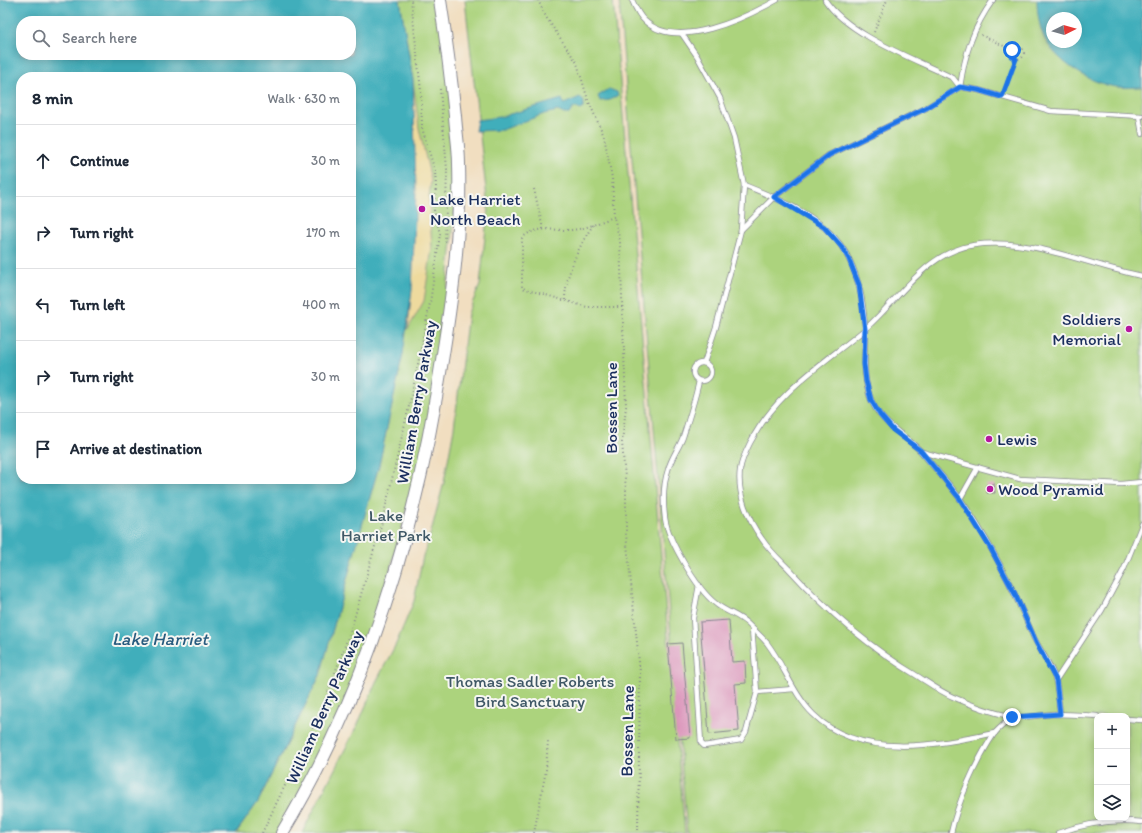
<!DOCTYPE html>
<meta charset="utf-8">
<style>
body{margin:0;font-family:Itim,sans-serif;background:#f6f6f7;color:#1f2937}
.controls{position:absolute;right:12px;bottom:12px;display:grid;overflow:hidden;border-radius:8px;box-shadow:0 2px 10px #0003}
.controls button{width:36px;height:36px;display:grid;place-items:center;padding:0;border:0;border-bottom:1px solid #e0e1e3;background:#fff;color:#1f2937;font:20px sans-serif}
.compass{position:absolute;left:1046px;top:12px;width:36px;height:36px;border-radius:50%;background:#fff;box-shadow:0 2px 10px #0003;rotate:85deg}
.stop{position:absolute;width:12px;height:12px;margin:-9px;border:3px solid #1a73e8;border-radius:50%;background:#fff}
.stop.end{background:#1a73e8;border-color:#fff;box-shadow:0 1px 4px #0008}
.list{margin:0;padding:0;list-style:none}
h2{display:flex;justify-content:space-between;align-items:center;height:52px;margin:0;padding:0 16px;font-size:17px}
h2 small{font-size:13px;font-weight:400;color:#747a83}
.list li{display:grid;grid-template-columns:26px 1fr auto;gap:12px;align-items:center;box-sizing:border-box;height:72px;padding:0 16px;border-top:1px solid #e0e1e3}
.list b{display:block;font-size:15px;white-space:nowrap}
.list em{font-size:13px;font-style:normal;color:#747a83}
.icon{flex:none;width:22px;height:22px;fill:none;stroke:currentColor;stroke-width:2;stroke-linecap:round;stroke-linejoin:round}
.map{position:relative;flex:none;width:1142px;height:833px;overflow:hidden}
.search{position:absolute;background:#fff;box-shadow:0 2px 10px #0003;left:16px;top:16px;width:340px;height:44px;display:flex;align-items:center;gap:10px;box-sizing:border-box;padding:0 14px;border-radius:16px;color:#747a83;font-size:15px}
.panel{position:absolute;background:#fff;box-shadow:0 2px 10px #0003;left:16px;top:72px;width:340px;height:412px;border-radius:16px}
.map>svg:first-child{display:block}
.green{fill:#acd37d;stroke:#64816e;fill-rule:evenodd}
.sand{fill:#eeda9e;stroke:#84847e}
.water{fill:#3faebb;stroke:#2d6e8c;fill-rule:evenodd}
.building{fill:#db96bb}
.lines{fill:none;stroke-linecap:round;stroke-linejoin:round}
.service-casing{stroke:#86868f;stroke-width:6}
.tertiary-casing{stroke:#86868f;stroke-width:14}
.path{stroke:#86868f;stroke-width:2;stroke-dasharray:1 3;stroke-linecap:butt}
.service{stroke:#fff;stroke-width:4.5}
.tertiary{stroke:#fff;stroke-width:12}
.route{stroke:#1a73e8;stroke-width:5}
.poi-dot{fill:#b5179e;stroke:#f6f6f2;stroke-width:1.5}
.labels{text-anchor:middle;stroke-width:4;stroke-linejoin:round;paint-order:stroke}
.poi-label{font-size:17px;fill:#1b2f5e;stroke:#f6f6f2;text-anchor:start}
.street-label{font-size:17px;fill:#1b2f5e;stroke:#f6f6f2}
.park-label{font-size:17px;fill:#3f5866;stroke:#f6f6f2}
.water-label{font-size:18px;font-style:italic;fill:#285b7f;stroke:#f6f6f2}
</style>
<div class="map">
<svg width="1142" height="833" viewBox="0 0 1142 833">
<rect width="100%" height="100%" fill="#f6f6f2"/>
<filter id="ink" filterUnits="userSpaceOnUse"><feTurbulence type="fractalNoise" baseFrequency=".025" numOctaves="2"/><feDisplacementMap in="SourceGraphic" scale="8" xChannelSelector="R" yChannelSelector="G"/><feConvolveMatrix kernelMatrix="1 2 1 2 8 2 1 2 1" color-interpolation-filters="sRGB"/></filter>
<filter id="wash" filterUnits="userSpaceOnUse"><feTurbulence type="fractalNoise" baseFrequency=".012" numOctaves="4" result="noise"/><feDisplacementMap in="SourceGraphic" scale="16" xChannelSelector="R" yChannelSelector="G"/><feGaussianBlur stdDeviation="0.9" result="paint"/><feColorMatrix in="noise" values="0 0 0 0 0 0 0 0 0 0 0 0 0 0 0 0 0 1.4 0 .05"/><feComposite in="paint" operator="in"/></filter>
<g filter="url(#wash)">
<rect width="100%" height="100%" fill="#f1dec0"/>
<g class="green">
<path d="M 400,0 L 440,0 L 460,163 L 435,408 L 363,667 L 282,833 L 236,833 L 258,802 L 320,675 L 379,465 L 403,354 L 414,250 L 416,191 L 413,80 Z"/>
<path d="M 465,0 L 613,0 L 685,833 L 302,833 L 358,724 L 376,682 L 396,644 L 414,601 L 423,556 L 431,532 L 444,482 L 454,428 L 468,313 L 480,285 L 488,208 Z"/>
<path d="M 619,0 L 1142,0 L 1142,833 L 687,833 ZM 1052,18 L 1076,18 L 1076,42 L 1052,42 ZM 1097,716 L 1127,716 L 1127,818 L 1097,818 Z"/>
</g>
<path class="sand" d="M 413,80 L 419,128 L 431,180 L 429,198 L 432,248 L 424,301 L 408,329 C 417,246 415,164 413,80 Z"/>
<g class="water">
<path d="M 0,0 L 400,0 L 413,80 L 416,191 L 412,290 L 403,354 L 379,465 L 320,675 L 258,802 L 236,833 L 0,833 ZM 21,21 L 351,21 L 351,55 L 21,55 ZM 21,77 L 351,77 L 351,479 L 21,479 Z"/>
<path d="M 1037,0 L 1142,0 L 1142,87 C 1134,87 1125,88 1117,87 C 1092,84 1062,65 1048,44 C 1040,33 1037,13 1037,0 ZM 1052,18 L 1076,18 L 1076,42 L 1052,42 Z"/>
<path d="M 609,89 L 617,92 L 618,95 L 610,100 L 600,101 L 598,96 Z"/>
<path d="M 580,97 L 584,102 L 583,108 L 580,110 L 577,108 L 573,108 L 569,114 L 564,114 L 558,111 L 544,114 L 502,130 L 475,131 L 477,120 L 500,117 L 562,99 L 564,104 Z"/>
</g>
<g id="blocks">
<g class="building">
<path d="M 994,484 L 995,493 L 987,493 L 986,485 Z"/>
<path d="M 729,620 L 732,662 L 745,661 L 746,683 L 735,684 L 739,731 L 709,734 L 700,622 Z"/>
<path d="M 682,643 L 690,738 L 676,739 L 668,644 Z"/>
</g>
</g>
</g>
<g filter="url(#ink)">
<use href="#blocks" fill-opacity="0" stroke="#86868f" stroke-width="1"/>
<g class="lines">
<defs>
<g id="service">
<path d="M 632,0 C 635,7 639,16 645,21 C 677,51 745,18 777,0"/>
<path d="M 825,0 C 849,36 915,59 953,78 L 960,87"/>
<path d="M 682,34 L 697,56 L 720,98 L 734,138 L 744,185 L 741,230 L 716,327 L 704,363"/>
<path d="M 960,87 C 965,53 973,28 993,0"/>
<path d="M 1139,116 L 1142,134"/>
<path d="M 744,185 C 779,199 820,215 842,247 C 858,271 864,302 865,331 C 865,354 862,379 872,402 C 885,429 907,434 924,455 C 936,470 950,484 961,500 C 991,543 1014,590 1034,638 C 1041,652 1053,667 1056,682 C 1058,692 1059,704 1060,714"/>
<path d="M 741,230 L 774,197 L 829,155 L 926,108 L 960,87 L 978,90 L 1051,111 L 1142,116"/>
<circle cx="702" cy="372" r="9"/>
<path d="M 699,381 C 695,400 689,418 683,437 C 679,448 671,458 668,470 C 663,485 663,502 665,518 C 668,540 697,589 715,603 C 725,612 738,614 748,624 C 754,630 761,636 767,643 C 784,665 793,694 813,714 C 860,761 937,745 995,733"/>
<path d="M 922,452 L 1020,479 L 1121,484 L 1142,482"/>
<path d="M 960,499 L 978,467"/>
<path d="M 699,585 L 693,618 L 701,743 L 704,746 L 741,740 L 746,732 L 757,692 L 752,629"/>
<path d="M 1056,680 L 1102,610 L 1124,569 L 1142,524"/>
<path d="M 757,692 L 794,689"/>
<path d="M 1097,716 C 1082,715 1068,714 1053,714 C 1039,715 1022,719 1009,716 C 990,712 971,705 953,697 C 941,692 930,684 919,677 C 870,648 827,611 788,568 C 779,559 769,550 762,539 C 748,520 737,494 740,470 C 741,461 746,451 750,443 C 776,392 822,365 864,330 C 899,300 925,252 974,245 C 1033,237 1086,265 1142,276"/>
<path d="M 1127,719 L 1142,720"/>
<path d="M 951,833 C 958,801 976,761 994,734 C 999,728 1007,722 1012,717"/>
<path d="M 1058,833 C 1084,824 1115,819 1142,822"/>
</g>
<path id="tertiary" d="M 282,833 C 370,687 418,522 443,354 C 453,291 461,228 459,164 C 459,148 456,132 455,116 C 451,77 446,39 440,0"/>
</defs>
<use href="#service" class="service-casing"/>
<use href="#tertiary" class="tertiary-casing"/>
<g class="path">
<path d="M 538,0 L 546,17 L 577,63 L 588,100 L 604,136 L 612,178 L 614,217 L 620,241 L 626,407 L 622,442 L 626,490 L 626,534 L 640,672 L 638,833"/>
<path d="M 874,32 L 887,0"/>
<path d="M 981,35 L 1012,50"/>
<circle cx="1018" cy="53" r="6"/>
<path d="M 440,89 L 447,169 L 445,244"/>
<path d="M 1005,90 L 1016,59"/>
<path d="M 534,189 L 543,229"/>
<path d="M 614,217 C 602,221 590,227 579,229 C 559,233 538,223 522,238 L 522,288 L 587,307 L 622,307"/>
<path d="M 565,300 C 565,275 579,246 593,225"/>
<path d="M 262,833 L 322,709 L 352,626 L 382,522 L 413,389 L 430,303 L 440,234 L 434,210 L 436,186 L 435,171 L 422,128 L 421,91 L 411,0"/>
<path d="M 534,833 L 546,770 L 548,741"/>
</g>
<use href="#service" class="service"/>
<use href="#tertiary" class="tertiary"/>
</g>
</g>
<g class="lines" filter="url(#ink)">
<path class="route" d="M 1012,717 L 1060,714 L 1056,680 L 1036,642 L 1015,594 L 991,549 L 960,499 L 921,451 L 893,430 L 880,415 L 871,400 L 866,381 L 864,364 L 865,329 L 859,285 L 849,259 L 841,246 L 824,227 L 774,197 L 829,155 L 926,108 L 960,87 L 978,90 L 1002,97 L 1016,59 L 1012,56 L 1012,50"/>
</g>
<g class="poi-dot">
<circle cx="422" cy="209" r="4"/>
<circle cx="1129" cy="329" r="4"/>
<circle cx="989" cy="439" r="4"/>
<circle cx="990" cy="489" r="4"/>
</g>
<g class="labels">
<g class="poi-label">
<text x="430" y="205">Lake Harriet<tspan x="430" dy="20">North Beach</tspan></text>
<text x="1121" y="325" text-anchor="end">Soldiers<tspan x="1121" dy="20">Memorial</tspan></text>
<text x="997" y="445">Lewis</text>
<text x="998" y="495">Wood Pyramid</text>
</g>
<g class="street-label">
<text transform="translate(416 402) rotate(-80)" y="6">William Berry Parkway</text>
<text transform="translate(611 408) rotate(-90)" y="6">Bossen Lane</text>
<text transform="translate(324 707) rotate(-66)" y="6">William Berry Parkway</text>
<text transform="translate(627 731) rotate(-89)" y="6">Bossen Lane</text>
</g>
<g class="park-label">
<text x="386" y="521">Lake<tspan x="386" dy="20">Harriet Park</tspan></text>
<text x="530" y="687">Thomas Sadler Roberts<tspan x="530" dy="20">Bird Sanctuary</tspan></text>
</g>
<g class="water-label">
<text x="160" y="645">Lake Harriet</text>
</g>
</g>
</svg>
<div class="controls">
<button>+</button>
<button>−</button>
<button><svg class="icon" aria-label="layers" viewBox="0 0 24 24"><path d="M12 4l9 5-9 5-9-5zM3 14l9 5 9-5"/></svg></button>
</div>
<svg class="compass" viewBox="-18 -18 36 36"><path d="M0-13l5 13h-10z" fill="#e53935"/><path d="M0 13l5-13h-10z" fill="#747a83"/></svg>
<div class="stop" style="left:1012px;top:50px"></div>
<div class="stop end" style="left:1012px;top:717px"></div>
<div class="search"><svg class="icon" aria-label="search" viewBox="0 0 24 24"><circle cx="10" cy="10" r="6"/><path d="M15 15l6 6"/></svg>Search here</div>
<section class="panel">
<h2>8 min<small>Walk · 630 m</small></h2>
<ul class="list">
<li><svg class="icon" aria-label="ahead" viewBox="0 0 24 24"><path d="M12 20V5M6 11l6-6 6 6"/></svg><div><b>Continue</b></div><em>30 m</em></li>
<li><svg class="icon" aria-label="right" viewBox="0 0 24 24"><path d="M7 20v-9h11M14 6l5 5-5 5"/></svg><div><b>Turn right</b></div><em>170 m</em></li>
<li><svg class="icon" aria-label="left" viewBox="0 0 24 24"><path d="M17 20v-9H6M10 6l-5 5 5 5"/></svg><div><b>Turn left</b></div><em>400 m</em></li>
<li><svg class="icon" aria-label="right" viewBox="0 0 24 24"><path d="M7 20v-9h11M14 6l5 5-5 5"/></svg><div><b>Turn right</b></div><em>30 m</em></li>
<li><svg class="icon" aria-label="arrive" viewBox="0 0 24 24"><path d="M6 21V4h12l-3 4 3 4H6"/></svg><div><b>Arrive at destination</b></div></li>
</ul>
</section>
</div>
